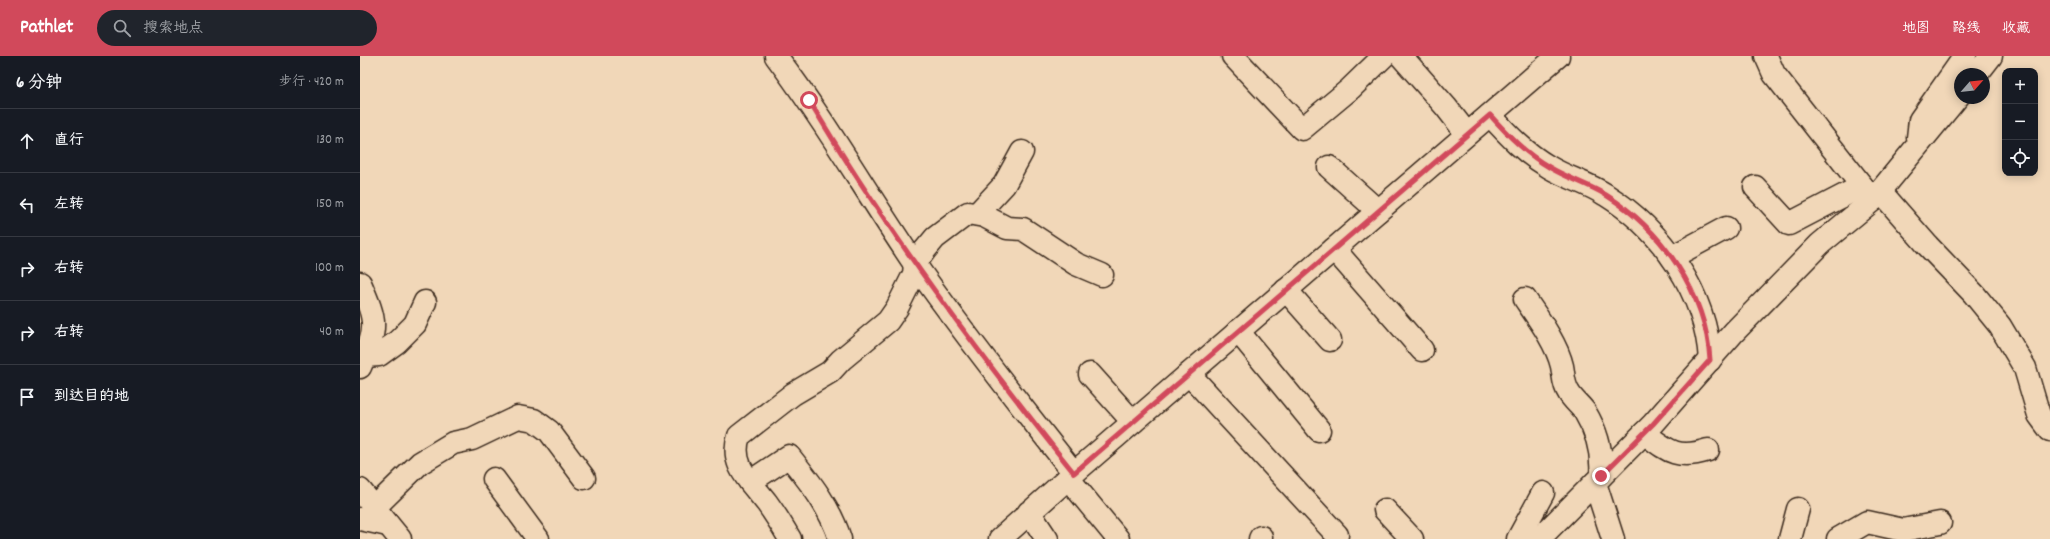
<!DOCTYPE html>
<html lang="zh">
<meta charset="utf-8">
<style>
body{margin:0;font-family:Dekko,"LXGW WenKai TC",sans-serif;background:#20242c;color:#f1f3f6}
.controls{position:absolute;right:12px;top:12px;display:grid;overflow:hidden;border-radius:8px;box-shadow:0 2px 10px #0003}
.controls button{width:36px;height:36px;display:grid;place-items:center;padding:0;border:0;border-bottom:1px solid #363941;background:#171b24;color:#f1f3f6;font:20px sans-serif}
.compass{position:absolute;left:1594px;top:12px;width:36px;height:36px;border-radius:50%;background:#171b24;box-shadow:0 2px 10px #0003;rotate:62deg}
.stop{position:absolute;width:12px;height:12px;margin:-9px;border:3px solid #d1495b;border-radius:50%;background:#fff}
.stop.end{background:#d1495b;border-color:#fff;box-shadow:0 1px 4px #0008}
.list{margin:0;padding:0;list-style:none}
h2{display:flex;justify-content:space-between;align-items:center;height:52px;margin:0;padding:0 16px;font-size:17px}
h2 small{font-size:13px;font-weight:400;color:#9ea1a6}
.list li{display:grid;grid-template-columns:26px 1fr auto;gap:12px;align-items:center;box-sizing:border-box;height:64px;padding:0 16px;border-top:1px solid #363941}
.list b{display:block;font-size:15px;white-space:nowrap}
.list em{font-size:13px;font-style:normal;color:#9ea1a6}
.icon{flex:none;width:22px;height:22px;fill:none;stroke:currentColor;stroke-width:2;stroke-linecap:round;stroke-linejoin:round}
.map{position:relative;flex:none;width:1690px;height:483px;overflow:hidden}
header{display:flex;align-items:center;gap:24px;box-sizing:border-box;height:56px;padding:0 20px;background:#d1495b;color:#fff}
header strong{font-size:19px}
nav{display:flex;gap:22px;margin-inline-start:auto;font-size:14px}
.search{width:280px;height:36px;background:#20242c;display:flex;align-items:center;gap:10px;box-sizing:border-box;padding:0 14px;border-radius:22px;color:#9ea1a6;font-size:15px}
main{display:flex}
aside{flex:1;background:#171b24}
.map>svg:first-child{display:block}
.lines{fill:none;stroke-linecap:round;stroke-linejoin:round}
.street-casing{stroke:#3b2a1e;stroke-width:25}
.street{stroke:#f1d7b8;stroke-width:22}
.route{stroke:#d1495b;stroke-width:5}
</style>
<header>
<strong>Pathlet</strong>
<div class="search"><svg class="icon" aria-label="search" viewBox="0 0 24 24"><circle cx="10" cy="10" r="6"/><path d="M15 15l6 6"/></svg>搜索地点</div>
<nav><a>地图</a><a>路线</a><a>收藏</a></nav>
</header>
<main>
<aside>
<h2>6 分钟<small>步行 · 420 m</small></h2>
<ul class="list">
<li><svg class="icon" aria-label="ahead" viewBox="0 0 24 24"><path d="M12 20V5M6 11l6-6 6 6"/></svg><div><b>直行</b></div><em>130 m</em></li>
<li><svg class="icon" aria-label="left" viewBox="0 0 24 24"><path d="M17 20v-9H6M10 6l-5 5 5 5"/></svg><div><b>左转</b></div><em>150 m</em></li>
<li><svg class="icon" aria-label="right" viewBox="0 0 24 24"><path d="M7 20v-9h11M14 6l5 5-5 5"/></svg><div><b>右转</b></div><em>100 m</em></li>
<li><svg class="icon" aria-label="right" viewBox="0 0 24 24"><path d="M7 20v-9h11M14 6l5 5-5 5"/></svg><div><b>右转</b></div><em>40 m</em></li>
<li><svg class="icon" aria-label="arrive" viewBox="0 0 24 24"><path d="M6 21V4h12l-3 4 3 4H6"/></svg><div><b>到达目的地</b></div></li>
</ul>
</aside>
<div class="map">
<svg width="1690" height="483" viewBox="0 0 1690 483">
<rect width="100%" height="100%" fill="#f1d7b8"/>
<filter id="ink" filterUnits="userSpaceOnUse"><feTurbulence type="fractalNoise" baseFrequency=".025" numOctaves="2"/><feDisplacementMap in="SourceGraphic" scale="8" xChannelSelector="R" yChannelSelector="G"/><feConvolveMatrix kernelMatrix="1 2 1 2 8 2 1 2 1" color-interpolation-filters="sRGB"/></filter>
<g filter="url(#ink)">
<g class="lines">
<defs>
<g id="street">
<path d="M 416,0 C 466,66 507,138 554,207 C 605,279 659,348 714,417"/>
<path d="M 873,0 L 942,73 L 990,33 L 1024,0"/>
<path d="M 1041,0 L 1086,51 L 1107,78"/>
<path d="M 1406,0 L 1414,18 L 1513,144"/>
<path d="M 1617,18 L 1631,0"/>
<path d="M 1130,59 C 1148,79 1165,97 1189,111 C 1207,122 1228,127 1246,139 C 1302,174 1346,237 1350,304"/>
<path d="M 1558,82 L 1560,64 L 1605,0"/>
<path d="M 969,111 L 1018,155"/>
<path d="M 1395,131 L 1429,168 L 1502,130"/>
<path d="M 1520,135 L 1568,190 L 1614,238 L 1640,270 L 1665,312 L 1679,359 L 1690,374"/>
<path d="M 617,158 L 644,129 L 662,96"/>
<path d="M 974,193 L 1062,294"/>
<path d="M 1312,201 L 1366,172"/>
<path d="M 0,227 C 17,267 18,270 0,311"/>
<path d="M 926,234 L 970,284"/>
<path d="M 1165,243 C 1178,262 1197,288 1202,310 C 1204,320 1203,328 1209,337 C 1213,344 1220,349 1225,356 C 1237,376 1243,397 1241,420"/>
<path d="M 878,275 L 959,374"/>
<path d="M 5,300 L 19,299 L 37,286 L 55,268 L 65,246"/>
<path d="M 730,318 L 773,366"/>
<path d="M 829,318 L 977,479"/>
<path d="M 1284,377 C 1308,395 1317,404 1348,394"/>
<path d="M 708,422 L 758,483"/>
<path d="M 134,423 L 178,483"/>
<path d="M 390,426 L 429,400 C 450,426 470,451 480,483"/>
<path d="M 1235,427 L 1253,483"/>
<path d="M 0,434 L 40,483"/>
<path d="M 14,452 L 60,407 L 93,387 L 112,383 L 158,361 L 174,364 L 189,375 L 224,422"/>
<path d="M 1025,454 L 1052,483"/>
<path d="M 669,456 L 687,483"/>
<path d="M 0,463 L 28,469"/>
<path d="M 430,483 C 423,471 415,458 407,447 C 391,426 369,409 379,380 L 433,338 L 470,316 L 481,304 L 528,265 L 537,252 L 554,218 L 555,208 L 565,194 L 575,182 L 608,157 L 624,160 L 647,172 L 663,173 L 716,208 L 742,219"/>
<path d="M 640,483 L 714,417 L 1198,0"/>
<path d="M 900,483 L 901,481"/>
<path d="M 1158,483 L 1183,437"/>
<path d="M 1179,483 L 1293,368 L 1374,276 L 1460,188 L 1513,144 L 1600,38"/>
<path d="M 1430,483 L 1438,453"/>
<path d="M 1478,483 L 1507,466 L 1543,474 L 1580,467"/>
</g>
</defs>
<use href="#street" class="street-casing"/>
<use href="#street" class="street"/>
</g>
</g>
<g class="lines" filter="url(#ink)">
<path class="route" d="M 449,44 C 527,176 619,298 714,417 L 1130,59 C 1148,79 1165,97 1189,111 C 1207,122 1228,128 1246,139 C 1302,174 1346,237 1350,304 L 1293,368 L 1241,420"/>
</g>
</svg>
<div class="controls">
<button>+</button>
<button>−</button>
<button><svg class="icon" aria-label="locate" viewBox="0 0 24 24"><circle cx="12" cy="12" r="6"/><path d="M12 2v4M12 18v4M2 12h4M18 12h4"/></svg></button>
</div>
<svg class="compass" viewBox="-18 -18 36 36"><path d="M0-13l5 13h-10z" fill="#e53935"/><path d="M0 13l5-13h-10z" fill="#9ea1a6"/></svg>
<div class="stop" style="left:449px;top:44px"></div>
<div class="stop end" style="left:1241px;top:420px"></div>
</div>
</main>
